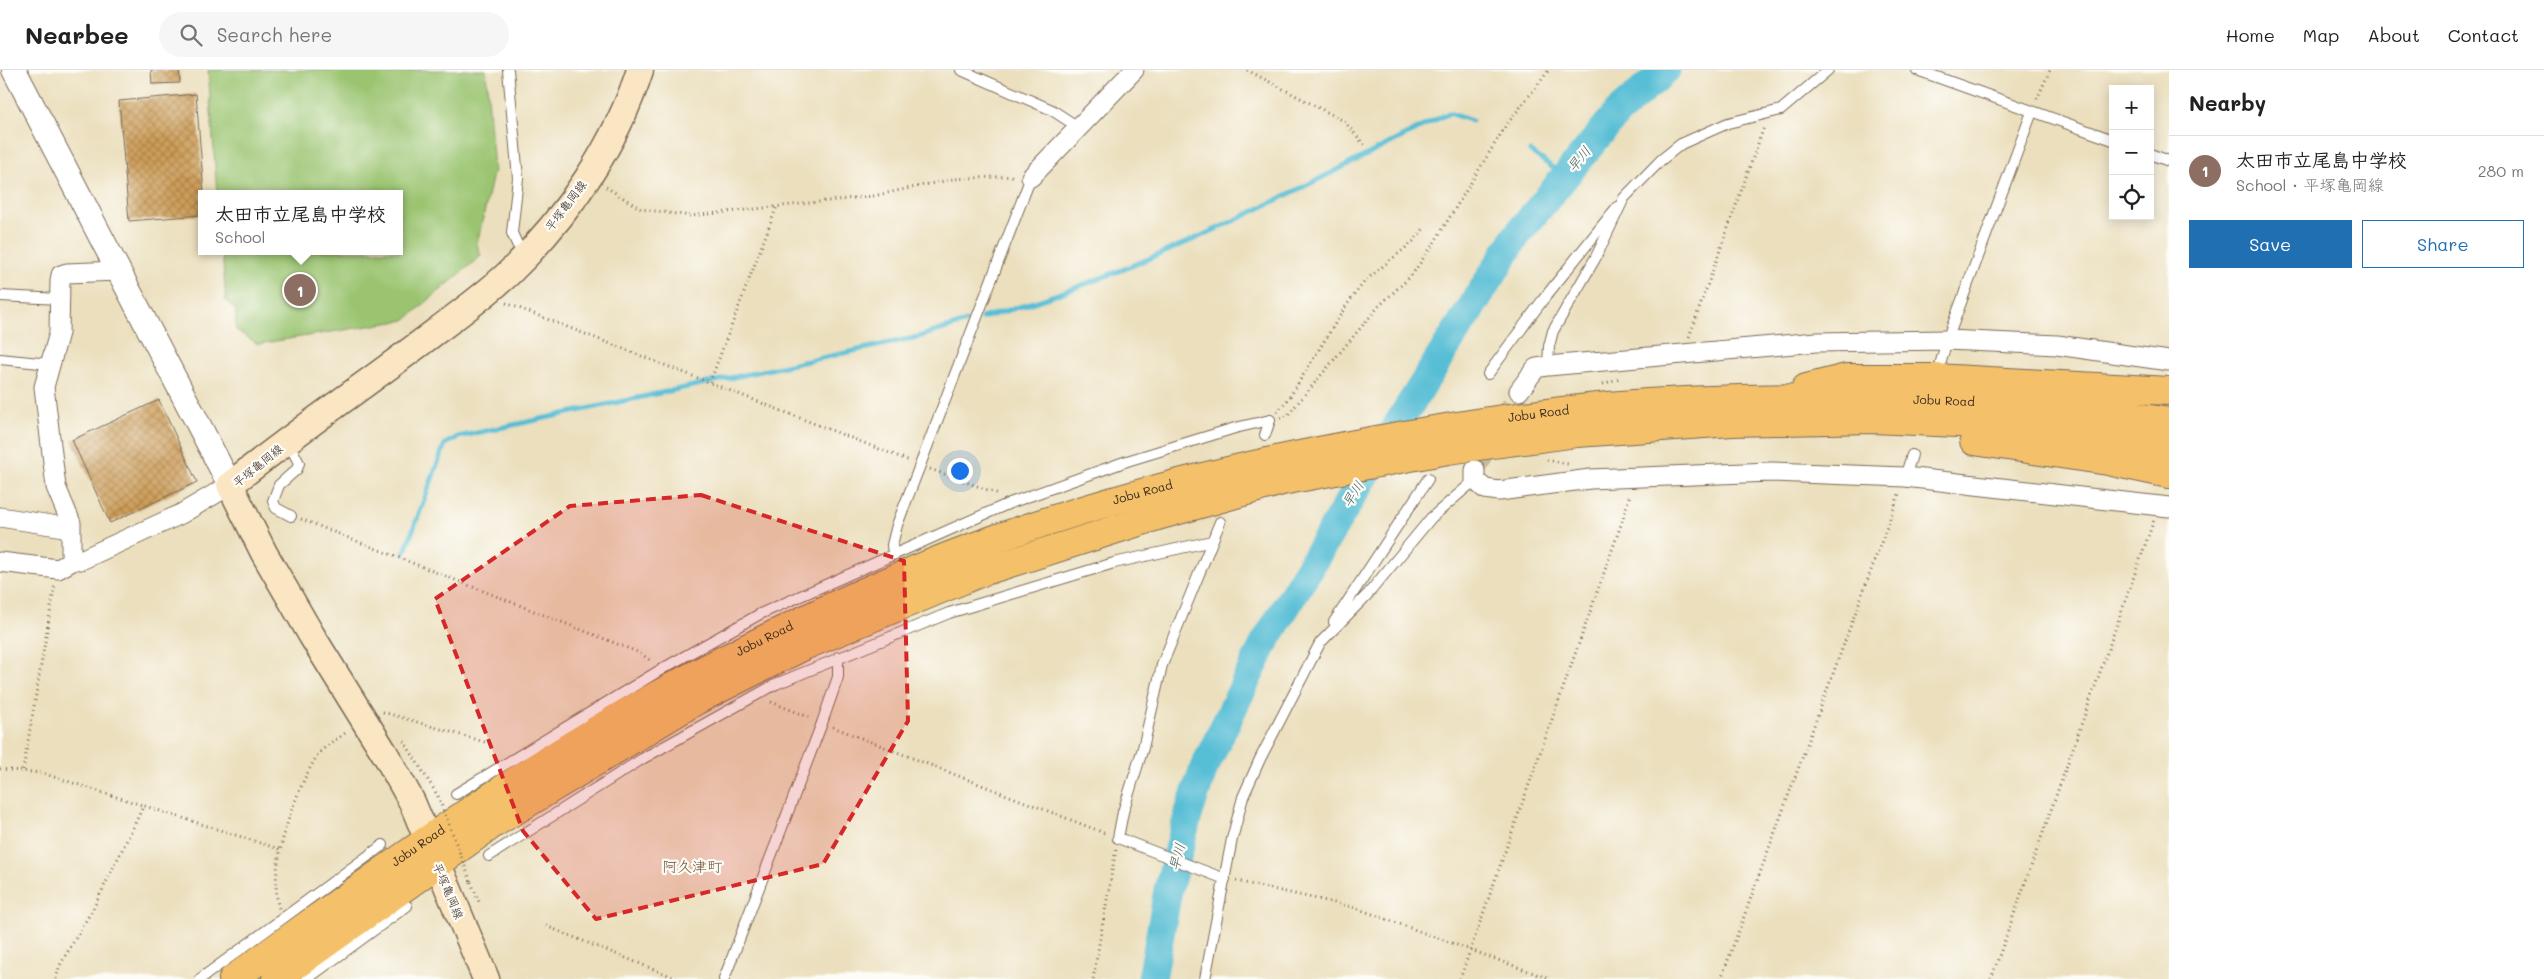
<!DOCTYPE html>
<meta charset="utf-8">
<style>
body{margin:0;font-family:Mali,"Klee One",sans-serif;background:#f6f6f6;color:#222}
.controls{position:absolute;right:15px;top:15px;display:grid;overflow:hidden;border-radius:0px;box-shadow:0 2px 12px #0003}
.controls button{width:45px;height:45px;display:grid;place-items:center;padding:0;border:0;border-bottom:1px solid #e0e0e0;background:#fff;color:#222;font:25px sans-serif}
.you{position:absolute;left:959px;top:400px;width:18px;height:18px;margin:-12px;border:4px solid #fff;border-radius:50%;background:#1a73e8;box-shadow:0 0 0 8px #1a73e833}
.badge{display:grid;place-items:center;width:32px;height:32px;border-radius:50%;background:#1f6fb2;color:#fff;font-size:16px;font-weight:700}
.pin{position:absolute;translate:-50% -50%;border:2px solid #fff;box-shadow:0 1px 5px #0006}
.popup{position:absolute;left:198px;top:120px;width:205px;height:65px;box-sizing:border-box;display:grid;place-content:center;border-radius:0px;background:#fff;filter:drop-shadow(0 1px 4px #0005);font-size:16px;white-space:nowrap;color:#767676}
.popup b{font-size:19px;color:#222}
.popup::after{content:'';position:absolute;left:50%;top:100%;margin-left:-10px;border:10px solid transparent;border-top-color:#fff}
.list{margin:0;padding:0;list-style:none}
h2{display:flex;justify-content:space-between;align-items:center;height:65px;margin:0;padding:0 20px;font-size:21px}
h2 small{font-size:16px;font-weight:400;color:#767676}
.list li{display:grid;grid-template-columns:32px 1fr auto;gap:15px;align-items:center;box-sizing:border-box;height:70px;padding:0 20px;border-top:1px solid #e0e0e0}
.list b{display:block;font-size:19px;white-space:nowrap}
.list p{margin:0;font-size:16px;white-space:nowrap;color:#767676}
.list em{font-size:16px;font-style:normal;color:#767676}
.actions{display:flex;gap:10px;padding:15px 20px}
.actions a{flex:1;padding:11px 0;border:1px solid #1f6fb2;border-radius:0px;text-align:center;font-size:18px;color:#1f6fb2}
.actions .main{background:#1f6fb2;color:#fff}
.icon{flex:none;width:28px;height:28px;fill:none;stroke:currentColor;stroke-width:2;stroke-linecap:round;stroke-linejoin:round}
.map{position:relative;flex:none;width:2169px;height:909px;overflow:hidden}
header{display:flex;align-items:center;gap:30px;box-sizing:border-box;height:70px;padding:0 25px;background:#fff;border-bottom:1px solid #e0e0e0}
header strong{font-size:24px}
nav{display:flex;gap:28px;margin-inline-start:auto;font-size:18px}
.search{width:350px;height:45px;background:#f6f6f6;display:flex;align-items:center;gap:12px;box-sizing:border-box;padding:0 18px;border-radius:28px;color:#767676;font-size:19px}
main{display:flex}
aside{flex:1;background:#fff}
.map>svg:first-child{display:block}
.grass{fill:#9ac470;stroke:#6a7747}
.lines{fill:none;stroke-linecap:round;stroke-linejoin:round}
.stream{stroke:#57bed5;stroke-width:5}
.river{stroke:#57bed5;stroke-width:29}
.building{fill:url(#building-cross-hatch)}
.minor-tunnel{stroke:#c8bb9d;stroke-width:19;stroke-dasharray:19 9;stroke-linecap:butt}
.service-casing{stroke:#796956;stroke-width:12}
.minor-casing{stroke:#796956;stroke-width:21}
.tertiary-casing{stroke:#796956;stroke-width:26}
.secondary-casing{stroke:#796956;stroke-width:29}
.trunk-casing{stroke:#796956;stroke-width:30}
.path{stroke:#796956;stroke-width:3;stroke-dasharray:1 4;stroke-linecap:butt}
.service{stroke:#fff;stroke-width:10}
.minor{stroke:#fff;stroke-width:19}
.tertiary{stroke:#fff;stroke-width:24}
.secondary{stroke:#fbe6c3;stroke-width:26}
.trunk{stroke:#f4c16a;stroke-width:28}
.path-bridge{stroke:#796956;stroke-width:3;stroke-dasharray:1 4;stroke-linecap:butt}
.marked{fill:#d62828;fill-opacity:0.2;stroke:#d62828;stroke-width:4;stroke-dasharray:10 6;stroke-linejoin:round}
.labels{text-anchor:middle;stroke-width:4.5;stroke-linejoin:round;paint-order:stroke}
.street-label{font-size:12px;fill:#3b2a1e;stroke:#fdfcf7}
.water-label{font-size:14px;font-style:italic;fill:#455e5e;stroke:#fdfcf7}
.quarter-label{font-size:15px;fill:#6e5333;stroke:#fdfcf7}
</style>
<header>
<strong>Nearbee</strong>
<div class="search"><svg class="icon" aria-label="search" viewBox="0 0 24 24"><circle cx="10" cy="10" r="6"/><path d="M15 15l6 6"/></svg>Search here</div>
<nav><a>Home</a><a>Map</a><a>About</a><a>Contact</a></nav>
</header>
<main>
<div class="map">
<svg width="2169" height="909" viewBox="0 0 2169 909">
<defs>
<pattern id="building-cross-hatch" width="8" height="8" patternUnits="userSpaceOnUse" patternTransform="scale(1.25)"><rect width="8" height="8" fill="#ce9e59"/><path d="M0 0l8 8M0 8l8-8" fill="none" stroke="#a88149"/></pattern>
</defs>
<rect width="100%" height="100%" fill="#fdfcf7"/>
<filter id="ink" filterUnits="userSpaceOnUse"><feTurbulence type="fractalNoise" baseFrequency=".02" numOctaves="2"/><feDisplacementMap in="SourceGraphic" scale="10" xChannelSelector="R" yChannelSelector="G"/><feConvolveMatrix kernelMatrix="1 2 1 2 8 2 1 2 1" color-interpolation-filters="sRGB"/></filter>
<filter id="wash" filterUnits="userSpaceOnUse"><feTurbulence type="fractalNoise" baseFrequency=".0096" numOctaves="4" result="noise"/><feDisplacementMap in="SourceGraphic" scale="20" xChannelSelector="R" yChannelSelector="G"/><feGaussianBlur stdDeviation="1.12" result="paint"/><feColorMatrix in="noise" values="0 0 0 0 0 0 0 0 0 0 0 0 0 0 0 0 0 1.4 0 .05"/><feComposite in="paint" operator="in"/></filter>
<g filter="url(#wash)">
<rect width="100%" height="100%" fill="#ebdfbd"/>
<path class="grass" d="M 208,0 L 486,0 L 494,100 L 477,174 L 481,186 L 405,250 L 258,274 L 236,260 L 236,240 L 226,231 L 222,181 L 399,181 L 399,124 L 217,124 Z"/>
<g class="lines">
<g class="stream">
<path d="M 1530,81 L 1564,106"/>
<path d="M 982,248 C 1146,202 1298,120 1449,43 L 1472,51"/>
<path d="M 404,484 L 445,374 L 458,367 L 918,267 L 966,252"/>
</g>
<path class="river" d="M 1152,909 L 1168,820 L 1189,742 L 1204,698 L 1265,572 L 1351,428 L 1517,165 L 1617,43 L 1666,0"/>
</g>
<g id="blocks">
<g class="building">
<path d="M 151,0 L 179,0 L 180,13 L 152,14 Z"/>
<path d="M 196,24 L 204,124 L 201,124 L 201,145 L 129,151 L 119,31 Z"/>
<path d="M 159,330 L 197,412 L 110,453 L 72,370 Z"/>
</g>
</g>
</g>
<g filter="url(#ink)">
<use href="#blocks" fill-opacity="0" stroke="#796956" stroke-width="1"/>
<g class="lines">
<path class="minor-tunnel" d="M 1475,400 L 1519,321"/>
<defs>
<g id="service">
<path d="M 508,0 L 518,108 L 512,163 L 517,174 L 526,185"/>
<path d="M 961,0 L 1052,40 L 1078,57"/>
<path d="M 1917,0 L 2113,70"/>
<path d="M 2150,84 L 2169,91"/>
<path d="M 0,226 L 60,229"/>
<path d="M 0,289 L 50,294"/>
<path d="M 1940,295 L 1947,270 L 2032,42"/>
<path d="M 1548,296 L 1549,276 L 1553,261 L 1596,187 L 1624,128 L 1661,90 L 1681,74 L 1728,53 L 1781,40 L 1828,0"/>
<path d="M 1488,304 L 1542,231 L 1617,137"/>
<path d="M 1265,365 L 1270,350"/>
<path d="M 288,372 L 299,393 L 297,399 L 279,415 L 273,431 L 276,438 L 291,446"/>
<path d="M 1905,407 L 1912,385"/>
<path d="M 1220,452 L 1162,595 L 1143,678 L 1123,742 L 1118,768 L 1225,809"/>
<path d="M 893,484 L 892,475 L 897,455 L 1031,107"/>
<path d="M 1334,552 L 1428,409"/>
<path d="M 456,724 L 662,599 L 760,544 L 1010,433 L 1127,391 L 1235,358 L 1270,350"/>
<path d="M 489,786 L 642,689 L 776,614 L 949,543 L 1114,493 L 1212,471"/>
<path d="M 200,909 L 383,775"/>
<path d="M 307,909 L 407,836"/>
<path d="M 724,909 L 822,653 L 838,607 L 838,587"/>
<path d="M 1205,909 L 1232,769 L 1243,727 L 1260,689 L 1320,573 L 1368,524 L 1431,448 L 1475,410"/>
</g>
<g id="minor">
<path d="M 1031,107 L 1134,0"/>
<path d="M 118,201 L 67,203 L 61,205 L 60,211 L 59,263 L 44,317 L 56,417 L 71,453 L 71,484 L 76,489 L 81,490 L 181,444 L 230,415"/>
<path d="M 1519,321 L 1536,298 L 1548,296 L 1816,272 L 1947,270 L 2057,275 L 2169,291"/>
<path d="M 1475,400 L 1475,410 L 1485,419 L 1499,421 L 1590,409 L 1771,402 L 1905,407 L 2169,437"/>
<path d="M 0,447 L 70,458"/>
<path d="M 0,492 L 58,499 L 76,489"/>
</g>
<path id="tertiary" d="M 14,0 L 230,415"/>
<path id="secondary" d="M 486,909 L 412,732 L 387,687 L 312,566 L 264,483 L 230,415 C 297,361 370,312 439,259 C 463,241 488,223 510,202 C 567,147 616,75 640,0"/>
<g id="trunk">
<path d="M 1806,318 L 1846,308 L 1935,308 L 2169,321"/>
<path d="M 1974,371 L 2108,391 L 2169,404"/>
<path id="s1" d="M 233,909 C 394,792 553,675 731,586 C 815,543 909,499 998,468 C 1116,426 1237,396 1360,373 C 1442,358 1524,344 1608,336 C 1691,329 1774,327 1858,329 C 1962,330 2066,335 2169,352"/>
<path d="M 276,909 L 493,754 L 697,630 L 804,576 L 982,502 L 1161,445 L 1282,411 L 1448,380 L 1577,363 L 1732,352 L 1874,349 L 2040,357 L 2169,377"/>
</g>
</defs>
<use href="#service" class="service-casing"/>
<use href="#minor" class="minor-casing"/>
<use href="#tertiary" class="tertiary-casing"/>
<use href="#secondary" class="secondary-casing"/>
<use href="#trunk" class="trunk-casing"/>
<g class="path">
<path d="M 1247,0 L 1344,51 L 1365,76"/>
<path d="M 2037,29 L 2050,0"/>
<path d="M 606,117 L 641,139 L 691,146 L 873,126 L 953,109 L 1015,106"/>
<path d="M 506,233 L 910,391"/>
<path d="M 1689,267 L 1764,57"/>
<path d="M 710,312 L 777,136"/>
<path d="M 1603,314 L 1620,308"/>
<path d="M 1277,342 L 1289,328 L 1346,236 L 1365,211 L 1415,170 L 1425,157"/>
<path d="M 1280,348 L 1287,346 L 1378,237 L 1411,206 L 1434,173 L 1505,57 L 1549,0"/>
<path d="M 1547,390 L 1568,394"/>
<path d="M 930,399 L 999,424"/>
<path d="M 301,449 L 640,583 L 651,591"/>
<path d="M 771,632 L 811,648"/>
<path d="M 383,642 L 488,673"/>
<path d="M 833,657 L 1107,764"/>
<path d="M 404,671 L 438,726"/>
<path d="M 0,699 L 42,703 L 279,779"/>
<path d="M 23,700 L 55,514"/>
<path d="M 1236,811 L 1353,837 L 1550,909"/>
<path d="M 471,812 L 479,832"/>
<path d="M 279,838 C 267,798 295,721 317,686 C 323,677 338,668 347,662"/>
<path d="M 546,856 L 678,909"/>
<path d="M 56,909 L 60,895 L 94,837 L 143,737"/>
<path d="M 1093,909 L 1116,779"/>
<path d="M 1460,909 L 1623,449 L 1630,424"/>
<path d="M 1721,909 L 1899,424"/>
<path d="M 1991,909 L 2154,450"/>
</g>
<use href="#service" class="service"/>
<use href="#minor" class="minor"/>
<use href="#tertiary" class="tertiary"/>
<use href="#secondary" class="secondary"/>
<use href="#trunk" class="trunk"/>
<path class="path-bridge" d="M 438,726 L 471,812"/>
</g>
</g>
<path class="marked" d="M 701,425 L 904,491 L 908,651 L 823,794 L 596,849 L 523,761 L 435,529 L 570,436 Z"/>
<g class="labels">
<g class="street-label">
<text transform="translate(566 136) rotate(-53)" y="4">平塚亀岡線</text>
<text dy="4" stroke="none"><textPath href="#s1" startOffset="1848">Jobu Road</textPath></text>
<text dy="4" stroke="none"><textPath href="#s1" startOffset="1442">Jobu Road</textPath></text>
<text transform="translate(258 396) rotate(-39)" y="4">平塚亀岡線</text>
<text dy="4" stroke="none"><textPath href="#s1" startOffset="1038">Jobu Road</textPath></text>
<text dy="4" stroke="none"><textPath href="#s1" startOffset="632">Jobu Road</textPath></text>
<text dy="4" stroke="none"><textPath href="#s1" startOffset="228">Jobu Road</textPath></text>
<text transform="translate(448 821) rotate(67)" y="4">平塚亀岡線</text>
</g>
<g class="water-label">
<text transform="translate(1579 89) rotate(-50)" y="5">早川</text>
<text transform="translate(1353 424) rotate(-58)" y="5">早川</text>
<text transform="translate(1177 787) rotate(-75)" y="5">早川</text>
</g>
<g class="quarter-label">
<text x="692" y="802">阿久津町</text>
</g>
</g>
</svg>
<div class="controls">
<button>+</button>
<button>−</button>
<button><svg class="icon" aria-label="locate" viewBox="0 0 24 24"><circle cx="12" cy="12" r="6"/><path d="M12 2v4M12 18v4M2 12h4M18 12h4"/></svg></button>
</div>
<div class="you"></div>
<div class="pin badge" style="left:300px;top:220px;background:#8d6e63">1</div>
<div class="popup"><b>太田市立尾島中学校</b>School</div>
</div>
<aside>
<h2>Nearby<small></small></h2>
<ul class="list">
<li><span class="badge" style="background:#8d6e63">1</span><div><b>太田市立尾島中学校</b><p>School · 平塚亀岡線</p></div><em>280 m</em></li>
</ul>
<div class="actions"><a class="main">Save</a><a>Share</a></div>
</aside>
</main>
